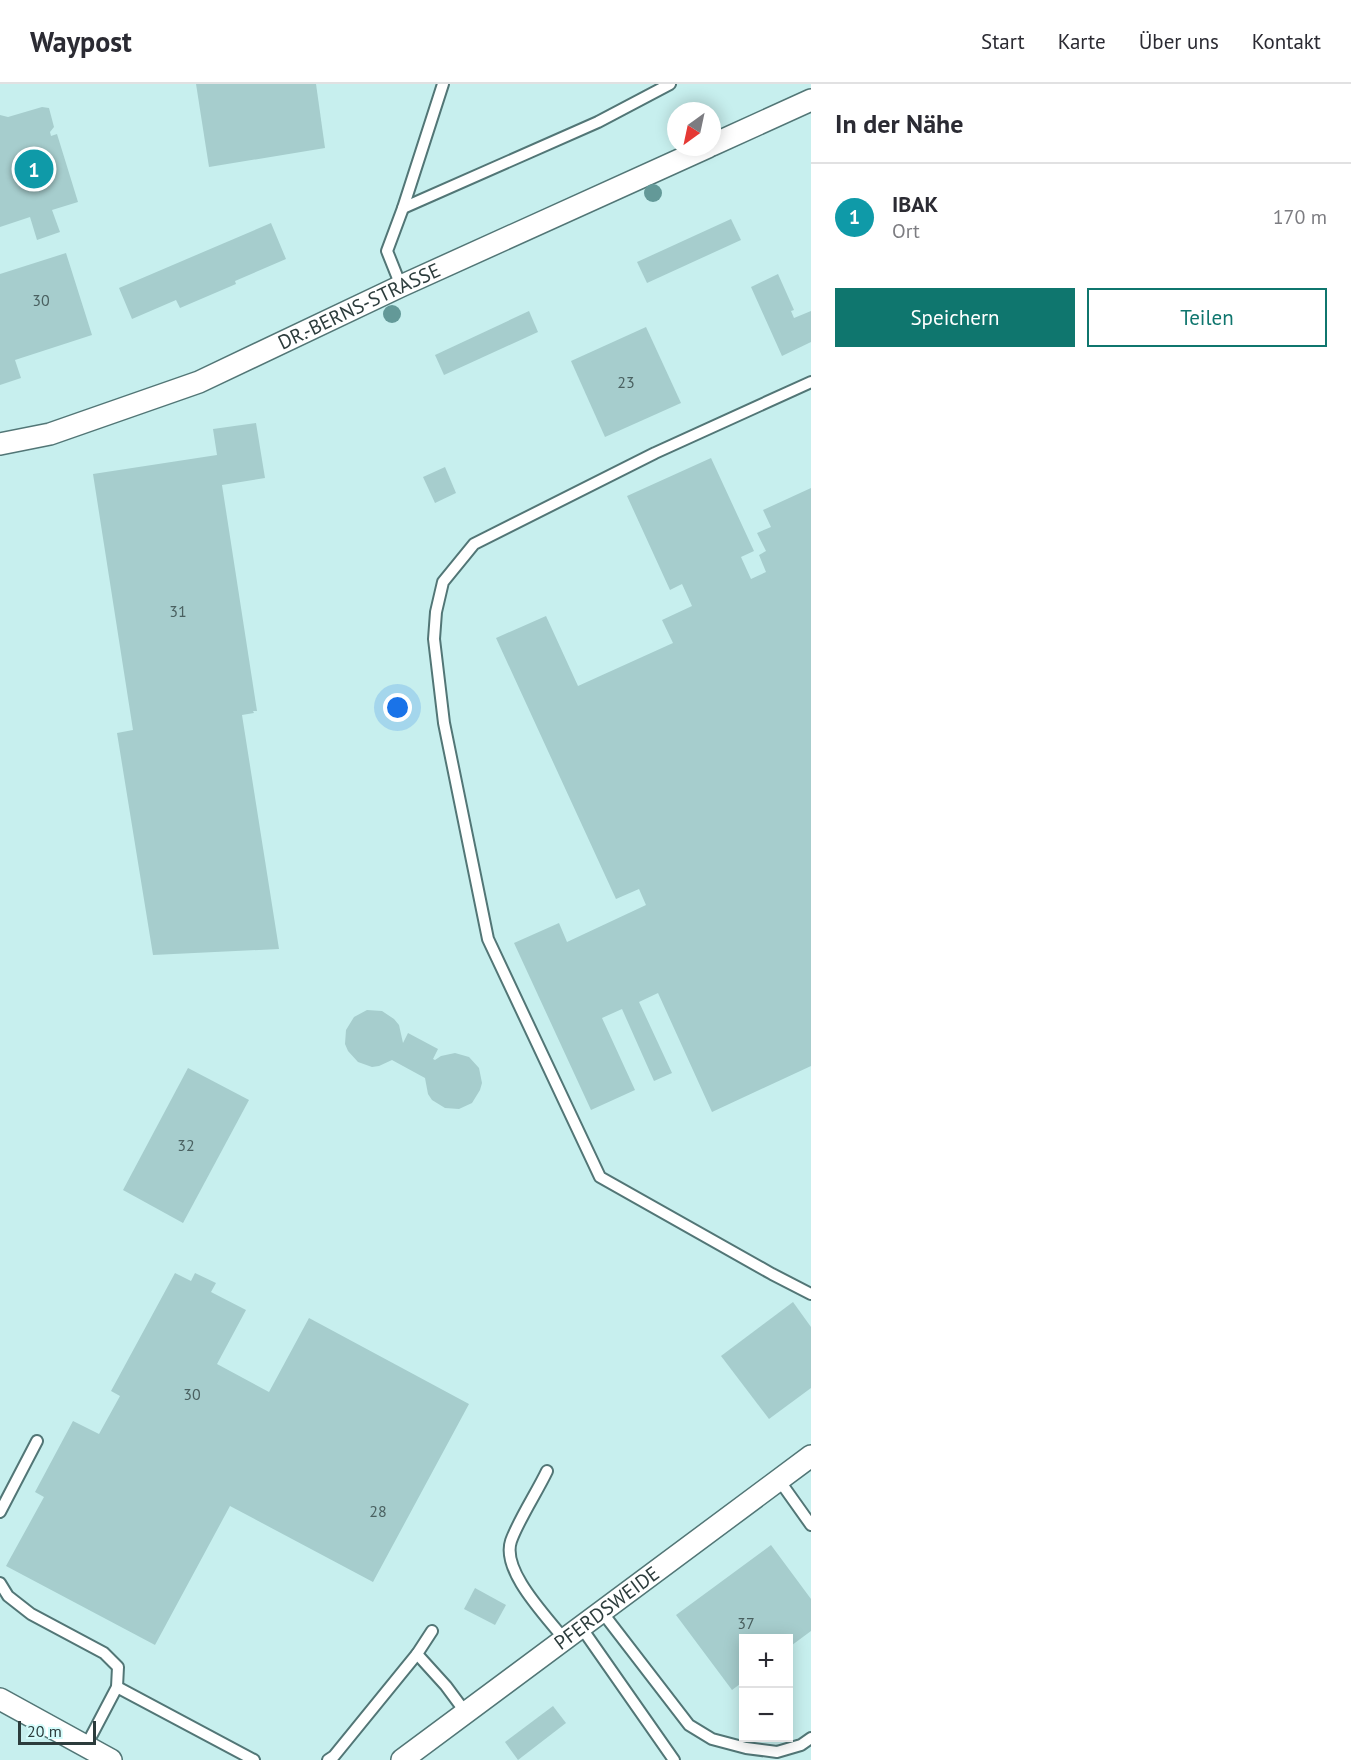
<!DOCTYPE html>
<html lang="de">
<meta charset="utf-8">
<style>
body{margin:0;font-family:"PT Sans",sans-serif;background:#f2f2f3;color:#2b2b33}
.controls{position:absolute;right:18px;bottom:18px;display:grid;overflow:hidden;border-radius:0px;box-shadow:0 3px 15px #0003}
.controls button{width:54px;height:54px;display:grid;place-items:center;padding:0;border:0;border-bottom:2px solid #e1e1e2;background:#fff;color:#2b2b33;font:30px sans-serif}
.compass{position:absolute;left:667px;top:18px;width:54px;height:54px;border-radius:50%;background:#fff;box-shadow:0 3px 15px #0003;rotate:213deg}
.scale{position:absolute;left:18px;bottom:15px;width:78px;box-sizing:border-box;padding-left:6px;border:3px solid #2c3c3c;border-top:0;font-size:16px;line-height:21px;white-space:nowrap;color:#2c3c3c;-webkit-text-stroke:4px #d4fcfb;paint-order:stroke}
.you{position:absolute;left:398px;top:624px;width:21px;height:21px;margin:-15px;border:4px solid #fff;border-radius:50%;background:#1a73e8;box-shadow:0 0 0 9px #1a73e833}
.badge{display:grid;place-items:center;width:39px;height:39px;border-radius:50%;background:#0f766e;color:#fff;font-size:20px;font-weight:700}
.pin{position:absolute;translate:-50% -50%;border:3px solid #fff;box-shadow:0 2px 6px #0006}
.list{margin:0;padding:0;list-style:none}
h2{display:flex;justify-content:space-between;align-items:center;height:78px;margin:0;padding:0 24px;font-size:26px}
h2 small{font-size:20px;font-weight:400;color:#7c7c81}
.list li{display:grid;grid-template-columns:39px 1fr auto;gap:18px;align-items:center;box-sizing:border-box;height:108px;padding:0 24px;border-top:2px solid #e1e1e2}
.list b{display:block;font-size:22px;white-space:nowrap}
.list p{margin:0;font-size:20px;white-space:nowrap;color:#7c7c81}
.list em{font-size:20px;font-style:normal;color:#7c7c81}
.actions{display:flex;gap:12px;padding:18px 24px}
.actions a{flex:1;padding:14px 0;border:2px solid #0f766e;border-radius:0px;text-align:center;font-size:21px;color:#0f766e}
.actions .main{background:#0f766e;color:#fff}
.map{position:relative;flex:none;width:811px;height:1676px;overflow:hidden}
header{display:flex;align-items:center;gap:36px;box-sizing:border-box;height:84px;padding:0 30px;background:#fff;border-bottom:2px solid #e1e1e2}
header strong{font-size:28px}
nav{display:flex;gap:33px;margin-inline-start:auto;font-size:21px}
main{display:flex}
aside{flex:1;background:#fff}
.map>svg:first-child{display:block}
.building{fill:#a6cdcd}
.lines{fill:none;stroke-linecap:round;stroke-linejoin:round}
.service-casing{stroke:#527676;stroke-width:14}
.minor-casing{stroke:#527676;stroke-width:24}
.service{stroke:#fff;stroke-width:10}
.minor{stroke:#fff;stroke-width:21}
.tree{fill:#639998}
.labels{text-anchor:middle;stroke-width:5;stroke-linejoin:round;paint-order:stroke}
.number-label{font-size:16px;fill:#4a6060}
.street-label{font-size:20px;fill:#2c3c3c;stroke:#d4fcfb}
</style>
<header>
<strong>Waypost</strong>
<nav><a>Start</a><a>Karte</a><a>Über uns</a><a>Kontakt</a></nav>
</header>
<main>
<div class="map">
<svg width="811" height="1676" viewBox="0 0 811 1676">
<rect width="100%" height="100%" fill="#c7efee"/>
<g class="building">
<path d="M 196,0 L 316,0 L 325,64 L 209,83 Z"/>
<path d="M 42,23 L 49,24 L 54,43 L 50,48 L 51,52 L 57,50 L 78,118 L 52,126 L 60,148 L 37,156 L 30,133 L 0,143 L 0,31 L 8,33 Z"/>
<path d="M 731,135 L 741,156 L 647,199 L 637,178 Z"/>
<path d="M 271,139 L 286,175 L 235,197 L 236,200 L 180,224 L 176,216 L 132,235 L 119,204 Z"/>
<path d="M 66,169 L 92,251 L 15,276 L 21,294 L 0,301 L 0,190 Z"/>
<path d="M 778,190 L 794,226 L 791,227 L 794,234 L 811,227 L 811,258 L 782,272 L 751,203 Z"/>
<path d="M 529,227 L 538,248 L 444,291 L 435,271 Z"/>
<path d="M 646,243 L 681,319 L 605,353 L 571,277 Z"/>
<path d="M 256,339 L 265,394 L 222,401 L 257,627 L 253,627 L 254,629 L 242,631 L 279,865 L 153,871 L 117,649 L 133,646 L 93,390 L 217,371 L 213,345 Z"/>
<path d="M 711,374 L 754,467 L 741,473 L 751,495 L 766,488 L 759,471 L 766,467 L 757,449 L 771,443 L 763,426 L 811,404 L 811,982 L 712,1028 L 658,909 L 639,918 L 672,989 L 654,997 L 622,925 L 602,934 L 635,1006 L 591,1026 L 514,859 L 559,839 L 567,858 L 646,821 L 639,805 L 616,815 L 496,554 L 546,532 L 578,602 L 673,559 L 662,536 L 692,522 L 682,500 L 670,506 L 627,412 Z"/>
<path d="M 445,383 L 456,409 L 435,419 L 423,393 Z"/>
<path d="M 367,926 L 382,927 L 394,935 L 399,941 L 403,959 L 408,949 L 438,965 L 433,975 L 435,976 L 441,972 L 455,969 L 469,973 L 479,984 L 482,999 L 480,1006 L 472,1019 L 459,1025 L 445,1024 L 432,1016 L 428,1010 L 425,994 L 392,976 L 379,982 L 372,983 L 358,978 L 348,967 L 345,960 L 346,946 L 354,933 Z"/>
<path d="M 188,984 L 249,1016 L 183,1139 L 123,1106 Z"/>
<path d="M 175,1189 L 191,1197 L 195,1189 L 216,1199 L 211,1208 L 246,1226 L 217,1280 L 269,1308 L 309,1234 L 469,1320 L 373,1498 L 230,1422 L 155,1561 L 6,1482 L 44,1413 L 35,1408 L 73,1337 L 99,1350 L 120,1312 L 111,1307 Z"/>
<path d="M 793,1218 L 811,1243 L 811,1304 L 769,1335 L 721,1272 Z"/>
<path d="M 771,1461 L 811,1515 L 811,1547 L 788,1564 L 788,1554 L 744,1554 L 744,1597 L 732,1606 L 676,1531 Z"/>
<path d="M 475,1504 L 506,1521 L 495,1541 L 464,1525 Z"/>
<path d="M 553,1622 L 566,1639 L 518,1676 L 505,1658 Z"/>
</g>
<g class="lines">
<defs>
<g id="service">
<path d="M 403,124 L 598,38 L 670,0"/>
<path d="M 401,202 L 387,167 L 403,124 L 443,0"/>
<path d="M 811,298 L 655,369 L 474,460 L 443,498 L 436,528 L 434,555 L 444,639 L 488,855 L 600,1093 L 772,1190 L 811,1210"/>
<path d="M 547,1387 C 537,1408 518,1437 511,1457 C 501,1487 547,1533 564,1555"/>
<path d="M 779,1396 L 811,1441"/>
<path d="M 0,1428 L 37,1357"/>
<path d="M 0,1499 L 8,1512 L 31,1530 L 104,1569 L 118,1583 L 117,1603 L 86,1662"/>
<path d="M 602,1528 L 689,1641 L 712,1655 L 746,1664 L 777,1668 L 801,1661 L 811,1654"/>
<path d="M 581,1543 L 674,1676"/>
<path d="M 417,1570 L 446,1602 L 466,1629"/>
<path d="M 117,1603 L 254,1676"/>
<path d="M 328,1676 L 334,1672 L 417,1570 L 432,1547"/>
</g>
<g id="minor">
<path d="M 712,61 L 811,16"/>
<path id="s1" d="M 0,360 L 50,350 L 199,298 L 401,202 L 708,63"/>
<path d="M 0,1615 L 111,1676"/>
<path id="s2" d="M 402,1676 L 811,1372"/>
</g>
</defs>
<use href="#service" class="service-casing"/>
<use href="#minor" class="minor-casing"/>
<use href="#service" class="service"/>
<use href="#minor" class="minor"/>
</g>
<g class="tree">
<circle cx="653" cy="109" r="9"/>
<circle cx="392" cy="230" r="9"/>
</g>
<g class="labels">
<g class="number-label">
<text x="41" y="222">30</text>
<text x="626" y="304">23</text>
<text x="178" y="533">31</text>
<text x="186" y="1067">32</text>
<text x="192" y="1316">30</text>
<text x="378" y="1433">28</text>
<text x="746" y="1545">37</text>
</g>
<g class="street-label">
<text dy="7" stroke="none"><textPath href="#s1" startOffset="386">DR.-BERNS-STRASSE</textPath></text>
<text dy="7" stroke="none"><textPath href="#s2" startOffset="255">PFERDSWEIDE</textPath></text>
</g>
</g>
</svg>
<div class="controls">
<button>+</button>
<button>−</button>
</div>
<svg class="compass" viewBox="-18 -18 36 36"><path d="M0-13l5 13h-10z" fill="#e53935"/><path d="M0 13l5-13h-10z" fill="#7c7c81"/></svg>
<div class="scale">20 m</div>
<div class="you"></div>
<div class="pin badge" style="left:34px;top:85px;background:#0f9aa8">1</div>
</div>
<aside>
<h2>In der Nähe<small></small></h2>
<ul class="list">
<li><span class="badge" style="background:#0f9aa8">1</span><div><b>IBAK</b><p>Ort</p></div><em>170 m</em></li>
</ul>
<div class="actions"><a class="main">Speichern</a><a>Teilen</a></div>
</aside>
</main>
